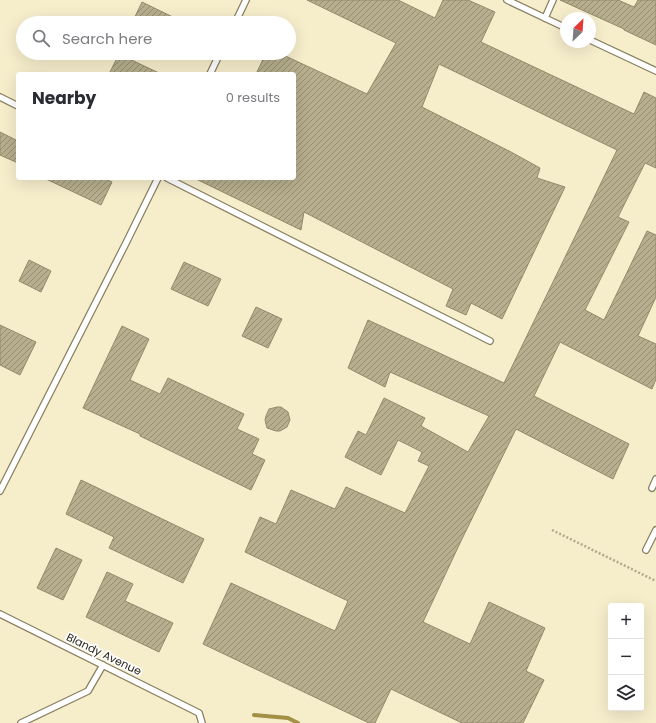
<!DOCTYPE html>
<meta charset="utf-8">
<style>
body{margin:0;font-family:Poppins,sans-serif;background:#f7f7f7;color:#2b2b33}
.controls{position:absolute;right:12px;bottom:12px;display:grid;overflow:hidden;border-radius:4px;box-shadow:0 4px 16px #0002}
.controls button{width:36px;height:36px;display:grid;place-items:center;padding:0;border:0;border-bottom:1px solid #e1e1e2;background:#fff;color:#2b2b33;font:20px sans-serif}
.compass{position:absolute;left:560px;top:12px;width:36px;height:36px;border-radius:50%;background:#fff;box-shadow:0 4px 16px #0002;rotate:25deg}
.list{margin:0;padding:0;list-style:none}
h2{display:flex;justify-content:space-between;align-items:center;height:52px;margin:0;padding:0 16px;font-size:17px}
h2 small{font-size:13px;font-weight:400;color:#7c7c81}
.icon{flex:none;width:22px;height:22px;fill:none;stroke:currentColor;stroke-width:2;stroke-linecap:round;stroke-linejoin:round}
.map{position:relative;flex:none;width:656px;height:723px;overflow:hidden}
.search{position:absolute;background:#fff;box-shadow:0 4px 16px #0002;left:16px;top:16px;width:280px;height:44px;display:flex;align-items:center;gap:10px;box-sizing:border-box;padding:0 14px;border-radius:22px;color:#7c7c81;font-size:15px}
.panel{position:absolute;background:#fff;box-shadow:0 4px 16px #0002;left:16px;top:72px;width:280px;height:108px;border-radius:4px}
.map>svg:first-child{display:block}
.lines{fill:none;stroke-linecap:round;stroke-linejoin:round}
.stream{stroke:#a29044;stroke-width:4}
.building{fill:url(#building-hatch);stroke:#928a6b}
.lane-casing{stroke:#888061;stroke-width:8}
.path{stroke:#b0a98e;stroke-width:2.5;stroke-dasharray:2 2;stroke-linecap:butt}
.lane{stroke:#fff;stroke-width:5.5}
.labels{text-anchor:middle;stroke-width:3.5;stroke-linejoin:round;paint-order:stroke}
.street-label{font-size:11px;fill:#221f12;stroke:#fff}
</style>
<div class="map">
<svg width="656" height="723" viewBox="0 0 656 723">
<defs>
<pattern id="building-hatch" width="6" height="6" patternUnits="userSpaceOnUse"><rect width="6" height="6" fill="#b6ae8d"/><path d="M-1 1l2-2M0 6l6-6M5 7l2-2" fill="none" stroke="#948d72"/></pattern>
</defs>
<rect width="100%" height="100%" fill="#f6edcb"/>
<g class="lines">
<path class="stream" d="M 254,715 L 288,718 L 298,723"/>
</g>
<g class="building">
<path d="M 307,0 L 398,0 L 435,18 L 443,0 L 468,0 L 495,12 L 481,42 L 634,114 L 644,92 L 656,98 L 656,168 L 645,163 L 618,217 L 629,222 L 585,310 L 604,320 L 647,231 L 656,235 L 656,297 L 638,336 L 656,344 L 656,379 L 652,389 L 560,342 L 534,396 L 629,444 L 613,479 L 516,429 L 460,543 L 423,622 L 470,644 L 489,602 L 545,628 L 526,671 L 544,680 L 523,723 L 462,723 L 391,689 L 375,723 L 369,723 L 203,644 L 231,583 L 335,631 L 348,601 L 245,552 L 260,517 L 276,524 L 291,490 L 335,509 L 346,487 L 405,513 L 429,466 L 418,461 L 422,452 L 398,440 L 381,475 L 345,457 L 358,431 L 366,435 L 384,398 L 425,418 L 421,426 L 468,452 L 489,416 L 390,372 L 385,387 L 348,368 L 368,320 L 504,383 L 617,150 L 439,64 L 422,107 L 511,152 L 540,168 L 537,178 L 565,187 L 502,319 L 471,303 L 466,315 L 446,306 L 453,289 L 304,212 L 301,230 L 194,178 L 294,178 L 294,74 L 256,74 L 266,53 L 279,53 L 367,94 L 396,43 Z"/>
<path d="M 560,0 L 618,0 L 634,7 L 638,0 L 656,0 L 656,45 L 624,30 L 624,29 Z"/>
<path d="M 142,2 L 185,23 L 132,23 Z"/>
<path d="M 119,54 L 161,74 L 109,74 Z"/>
<path d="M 0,132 L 18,141 L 18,163 L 0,155 Z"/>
<path d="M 44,178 L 103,178 L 112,182 L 101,205 Z"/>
<path d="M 29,260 L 51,271 L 41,292 L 19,281 Z"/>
<path d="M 184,262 L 221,279 L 208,306 L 171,289 Z"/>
<path d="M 256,307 L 282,319 L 268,348 L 242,336 Z"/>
<path d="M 0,325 L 36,342 L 20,375 L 0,365 Z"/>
<path d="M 122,326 L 149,339 L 130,380 L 160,394 L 168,378 L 244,414 L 237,429 L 259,439 L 252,454 L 265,460 L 251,490 L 140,436 L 140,434 L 83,408 Z"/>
<path d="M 277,407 L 281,407 L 288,412 L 290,420 L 287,427 L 280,431 L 276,431 L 267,428 L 265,420 L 266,416 L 269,409 Z"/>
<path d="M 81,480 L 204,539 L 183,583 L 109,548 L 114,537 L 66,514 Z"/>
<path d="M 56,548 L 82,560 L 63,600 L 37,588 Z"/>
<path d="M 107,572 L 133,584 L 125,601 L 173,623 L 159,652 L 86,617 Z"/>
</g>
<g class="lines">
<defs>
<g id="lane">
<path d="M 507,0 L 566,28"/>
<path d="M 545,18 L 553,0"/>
<path d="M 235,23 L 246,0"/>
<path d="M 590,40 L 656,71"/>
<path d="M 210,74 L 220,53"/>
<path d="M 0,97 L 18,106"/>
<path d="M 167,178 L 490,341"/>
<path d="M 652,488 L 656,479"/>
<path d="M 0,491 L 126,243 L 158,178"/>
<path d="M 646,550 L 656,530"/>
<path d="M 0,614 L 199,713 L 202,723"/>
<path d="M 21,723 L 88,691 L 103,665"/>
</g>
</defs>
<use href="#lane" class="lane-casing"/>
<path class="path" d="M 552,530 L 656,581"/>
<use href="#lane" class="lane"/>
</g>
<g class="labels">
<g class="street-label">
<text transform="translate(104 654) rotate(26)" y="4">Blandy Avenue</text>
</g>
</g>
</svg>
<div class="controls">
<button>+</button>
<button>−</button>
<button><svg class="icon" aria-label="layers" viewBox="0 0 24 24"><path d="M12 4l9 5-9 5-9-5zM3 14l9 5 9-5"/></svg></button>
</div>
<svg class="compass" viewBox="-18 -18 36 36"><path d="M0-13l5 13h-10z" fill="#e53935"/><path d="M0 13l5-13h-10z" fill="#7c7c81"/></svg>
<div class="search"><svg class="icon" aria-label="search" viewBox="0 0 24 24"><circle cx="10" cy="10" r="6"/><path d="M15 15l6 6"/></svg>Search here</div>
<section class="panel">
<h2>Nearby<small>0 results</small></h2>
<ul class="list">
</ul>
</section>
</div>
